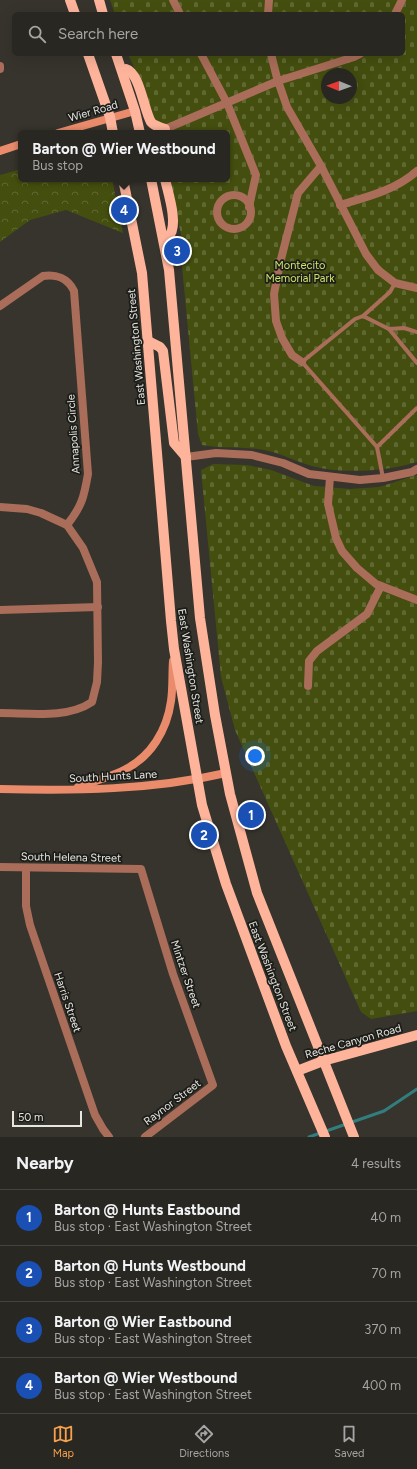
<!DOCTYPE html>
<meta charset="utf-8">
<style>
body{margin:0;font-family:Figtree,sans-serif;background:#34332e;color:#f1f3f6}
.compass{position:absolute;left:321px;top:68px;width:36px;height:36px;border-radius:50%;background:#282721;box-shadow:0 4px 16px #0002;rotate:271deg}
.scale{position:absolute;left:12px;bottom:10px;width:70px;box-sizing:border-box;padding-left:4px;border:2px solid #e6e5e0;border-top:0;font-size:11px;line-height:14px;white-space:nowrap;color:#e6e5e0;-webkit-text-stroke:3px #1c1c18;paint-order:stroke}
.you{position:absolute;left:255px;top:756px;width:14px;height:14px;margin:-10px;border:3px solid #fff;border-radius:50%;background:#1a73e8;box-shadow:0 0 0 6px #1a73e833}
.badge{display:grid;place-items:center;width:26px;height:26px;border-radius:50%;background:#f8a04b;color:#fff;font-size:13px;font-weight:700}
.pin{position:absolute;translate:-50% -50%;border:2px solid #fff;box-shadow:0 1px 4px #0006}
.popup{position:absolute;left:18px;top:130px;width:212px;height:52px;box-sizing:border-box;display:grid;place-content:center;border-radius:6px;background:#282721;filter:drop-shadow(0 1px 3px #0005);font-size:13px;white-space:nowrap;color:#a5a5a5}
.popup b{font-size:15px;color:#f1f3f6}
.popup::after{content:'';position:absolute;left:50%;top:100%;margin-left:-8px;border:8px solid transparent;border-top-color:#282721}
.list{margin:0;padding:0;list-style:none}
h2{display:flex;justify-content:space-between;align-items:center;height:52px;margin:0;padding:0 16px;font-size:17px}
h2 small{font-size:13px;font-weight:400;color:#a5a5a5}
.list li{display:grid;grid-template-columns:26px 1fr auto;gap:12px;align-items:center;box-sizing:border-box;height:56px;padding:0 16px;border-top:1px solid #44443f}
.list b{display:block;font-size:15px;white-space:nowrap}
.list p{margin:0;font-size:13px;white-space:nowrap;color:#a5a5a5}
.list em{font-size:13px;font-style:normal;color:#a5a5a5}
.icon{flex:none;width:22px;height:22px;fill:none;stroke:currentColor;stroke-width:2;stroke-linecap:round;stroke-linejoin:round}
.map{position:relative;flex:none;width:417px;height:1137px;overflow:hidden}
.search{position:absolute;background:#282721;box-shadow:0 4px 16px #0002;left:12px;right:12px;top:12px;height:44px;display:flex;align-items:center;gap:10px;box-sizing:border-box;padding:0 14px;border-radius:6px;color:#a5a5a5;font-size:15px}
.sheet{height:276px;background:#282721}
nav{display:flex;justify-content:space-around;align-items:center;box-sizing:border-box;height:56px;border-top:1px solid #44443f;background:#282721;font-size:11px;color:#a5a5a5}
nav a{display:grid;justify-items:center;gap:2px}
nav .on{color:#f8a04b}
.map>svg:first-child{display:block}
.cemetery{fill:url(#cemetery-stones);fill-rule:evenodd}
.park{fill:url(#park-crowns)}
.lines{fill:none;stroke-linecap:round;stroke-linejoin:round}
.stream{stroke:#327e7f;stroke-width:3}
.lane{stroke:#a96d59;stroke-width:4}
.street{stroke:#a96d59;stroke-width:8}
.secondary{stroke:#ea8c6b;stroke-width:8}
.primary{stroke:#feb49b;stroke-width:10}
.labels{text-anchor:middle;stroke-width:3.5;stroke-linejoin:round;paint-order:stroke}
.street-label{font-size:11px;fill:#e6e5e0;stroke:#1c1c18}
.park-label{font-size:11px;fill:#cce467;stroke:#1c1c18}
</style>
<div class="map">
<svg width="417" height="1137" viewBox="0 0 417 1137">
<defs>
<pattern id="cemetery-stones" width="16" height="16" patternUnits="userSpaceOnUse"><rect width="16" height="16" fill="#444f0f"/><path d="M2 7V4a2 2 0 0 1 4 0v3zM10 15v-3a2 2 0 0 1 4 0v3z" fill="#5f6832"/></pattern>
<pattern id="park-crowns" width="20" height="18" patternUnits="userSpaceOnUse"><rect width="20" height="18" fill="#444f0f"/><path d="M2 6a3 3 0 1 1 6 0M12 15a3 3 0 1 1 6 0" fill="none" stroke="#5f6832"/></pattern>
</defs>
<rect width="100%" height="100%" fill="#36342c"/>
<g class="cemetery">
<path d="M 110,0 L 417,0 L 417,462 C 389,471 345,474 316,467 C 298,463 282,453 264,450 C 243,446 222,449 202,445 L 198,434 L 181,256 L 182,239 L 169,179 L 227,179 L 227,133 L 157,133 L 144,89 L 128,54 L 403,54 L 403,14 L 115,14 ZM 327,74 L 351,74 L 351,98 L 327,98 Z"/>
<path d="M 213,464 L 247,465 L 271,470 L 314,486 L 350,489 L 379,487 L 417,475 L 417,1011 L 371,1019 L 361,1012 L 235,730 L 221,677 L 201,470 Z"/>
</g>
<path class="park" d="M 21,169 L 21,179 L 112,179 L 123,233 L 66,210 L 30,220 L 0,242 L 0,175 Z"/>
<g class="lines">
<path class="stream" d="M 309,1137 L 384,1111 L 417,1089"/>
<g class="lane">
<path d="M 363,316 L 389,329 L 417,363"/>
<path d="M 389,329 L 404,328 L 417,332"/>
<path d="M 377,447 L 417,408"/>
<path d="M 383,478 L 377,447 L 302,362 L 355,319 L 363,316 L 390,292 L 395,283"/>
</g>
<g class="street">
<path d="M 173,0 L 180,14"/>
<path d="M 268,14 L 269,0"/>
<path d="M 395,14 L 402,0"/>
<path d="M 201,54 L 227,103 L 256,175 L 249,207"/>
<path d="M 271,54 L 277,78 L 287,107 L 321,166 L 366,254 L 378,270 L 395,283 L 417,288"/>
<path d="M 0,66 L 0,69"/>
<path d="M 165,129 L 278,81 L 354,57 L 360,54"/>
<circle cx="234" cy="212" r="17"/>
<path d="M 340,205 C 367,197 396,190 417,171"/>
<path d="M 0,306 L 43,276 C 56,274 68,278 74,291 L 88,474 C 84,497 82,506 67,525"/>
<path d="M 302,362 L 292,355 L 282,338 L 276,321 L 274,294 L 280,263 L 298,193 L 321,166"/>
<path d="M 186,457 L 216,453 L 252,455 L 283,463 L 309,474 L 360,480 L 383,478 L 412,472 L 417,469"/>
<path d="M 330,477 L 328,504 L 336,538 L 342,551 L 357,568 L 376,584 L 417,600"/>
<path d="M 0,507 L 27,509 L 41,513 L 67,525 L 83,548 L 97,582 L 98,662 L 97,682 L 92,702 C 67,719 29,713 0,713"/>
<path d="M 0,610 L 98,607"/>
<path d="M 308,686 L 309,661 L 317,651 L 367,614 L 381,586"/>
<path d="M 0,867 L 141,869 L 173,974 L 213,1085 L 145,1137"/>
<path d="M 26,868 L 26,906 L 30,925 L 95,1115 L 103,1129 L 109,1137"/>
</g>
<g class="secondary">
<path d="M 58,133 L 135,111"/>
<path d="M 0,151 L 21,144"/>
<path d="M 78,787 C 93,782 110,777 124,770 C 151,757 167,730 171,701 C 173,688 172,674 173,661"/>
<path d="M 0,789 C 76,791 152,790 226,773"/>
</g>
<g class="primary">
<path d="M 70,0 L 75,14"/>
<path d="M 99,0 L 103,14"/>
<path d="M 88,54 L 110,117 L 113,133"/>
<path d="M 116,54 L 135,111 L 140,133"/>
<path d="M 122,70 L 126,69 C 140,73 144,111 151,122 C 154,126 160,127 165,129 L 163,133"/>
<path d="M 123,179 L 142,273 L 171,621 L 174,649 L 202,805 L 226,884 L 286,1046 L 325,1137"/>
<path d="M 151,179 L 169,270 L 200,618 L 215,715 L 230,794 L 257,893 L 354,1137"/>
<path d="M 163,237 L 170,235 C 178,222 168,193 165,179"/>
<path d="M 148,341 L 160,347 L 163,351 L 174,443 L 186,457"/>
<path d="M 297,1071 L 323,1061 L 417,1035"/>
</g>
</g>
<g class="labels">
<g class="street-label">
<text transform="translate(93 111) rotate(-16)" y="4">Wier Road</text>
<text transform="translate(136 347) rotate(-95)" y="4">East Washington Street</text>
<text transform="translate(73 434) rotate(-94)" y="4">Annapolis Circle</text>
<text transform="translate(191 666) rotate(81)" y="4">East Washington Street</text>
<text transform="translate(113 776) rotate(-3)" y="4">South Hunts Lane</text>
<text transform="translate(71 857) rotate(1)" y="4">South Helena Street</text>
<text transform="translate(186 974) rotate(71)" y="4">Mintzer Street</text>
<text transform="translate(273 976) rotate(69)" y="4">East Washington Street</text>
<text transform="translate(68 1002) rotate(71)" y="4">Harris Street</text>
<text transform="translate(353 1041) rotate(-16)" y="4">Reche Canyon Road</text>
<text transform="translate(172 1102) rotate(-37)" y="4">Raynor Street</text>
</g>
<g class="park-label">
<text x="300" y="269">Montecito<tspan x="300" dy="13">Memorial Park</tspan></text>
</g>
</g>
</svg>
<svg class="compass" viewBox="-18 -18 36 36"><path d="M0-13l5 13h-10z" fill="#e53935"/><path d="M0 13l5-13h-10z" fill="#a5a5a5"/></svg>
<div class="scale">50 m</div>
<div class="you"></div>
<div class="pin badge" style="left:251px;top:815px;background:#1a4fb4">1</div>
<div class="pin badge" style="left:204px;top:835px;background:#1a4fb4">2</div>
<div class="pin badge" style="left:177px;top:251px;background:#1a4fb4">3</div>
<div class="pin badge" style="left:124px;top:210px;background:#1a4fb4">4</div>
<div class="popup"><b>Barton @ Wier Westbound</b>Bus stop</div>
<div class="search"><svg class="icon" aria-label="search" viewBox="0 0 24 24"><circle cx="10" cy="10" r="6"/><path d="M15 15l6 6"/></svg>Search here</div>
</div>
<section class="sheet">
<h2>Nearby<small>4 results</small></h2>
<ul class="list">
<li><span class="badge" style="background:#1a4fb4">1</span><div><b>Barton @ Hunts Eastbound</b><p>Bus stop · East Washington Street</p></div><em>40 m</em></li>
<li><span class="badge" style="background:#1a4fb4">2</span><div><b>Barton @ Hunts Westbound</b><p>Bus stop · East Washington Street</p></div><em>70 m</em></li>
<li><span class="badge" style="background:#1a4fb4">3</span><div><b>Barton @ Wier Eastbound</b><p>Bus stop · East Washington Street</p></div><em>370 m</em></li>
<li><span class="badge" style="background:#1a4fb4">4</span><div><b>Barton @ Wier Westbound</b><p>Bus stop · East Washington Street</p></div><em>400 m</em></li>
</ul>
</section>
<nav>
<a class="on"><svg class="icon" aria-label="map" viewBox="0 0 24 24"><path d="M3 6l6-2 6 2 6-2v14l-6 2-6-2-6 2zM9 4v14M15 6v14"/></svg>Map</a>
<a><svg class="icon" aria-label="directions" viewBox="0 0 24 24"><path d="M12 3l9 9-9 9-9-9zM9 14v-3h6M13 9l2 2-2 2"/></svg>Directions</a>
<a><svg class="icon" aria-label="saved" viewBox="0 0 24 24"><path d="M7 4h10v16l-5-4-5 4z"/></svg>Saved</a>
</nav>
